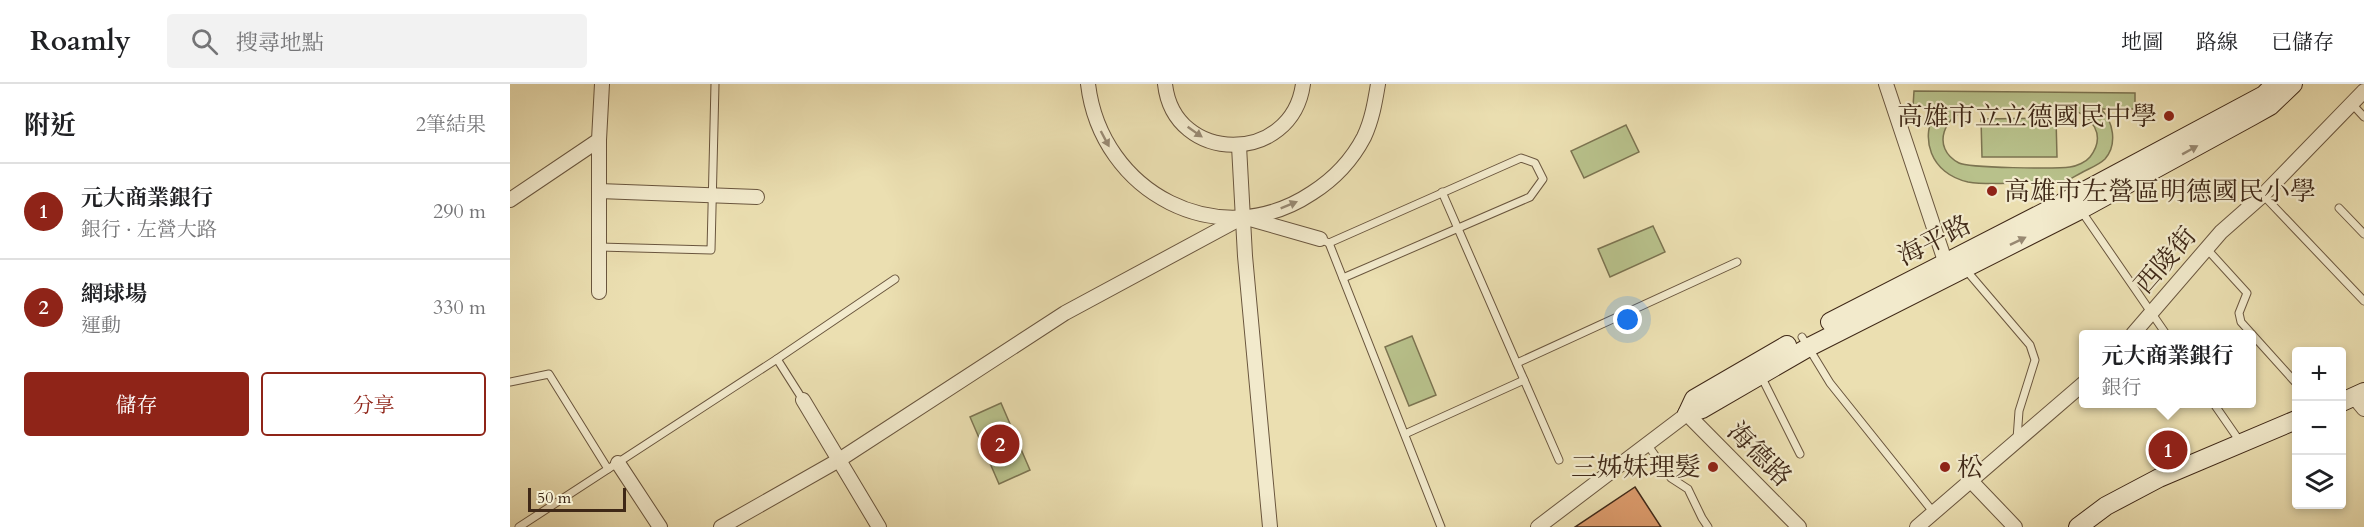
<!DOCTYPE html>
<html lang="zh-TW">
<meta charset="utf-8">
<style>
body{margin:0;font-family:Cardo,"Noto Serif TC",serif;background:#f2f2f2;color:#202124}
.controls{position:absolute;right:18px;bottom:18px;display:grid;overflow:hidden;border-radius:6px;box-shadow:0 3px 9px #0003}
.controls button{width:54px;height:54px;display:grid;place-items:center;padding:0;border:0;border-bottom:2px solid #e0e0e0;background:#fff;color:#202124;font:30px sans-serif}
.scale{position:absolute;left:18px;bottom:15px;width:98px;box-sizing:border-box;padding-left:6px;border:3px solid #3f2817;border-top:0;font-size:16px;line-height:21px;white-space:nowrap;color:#3f2817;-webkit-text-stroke:4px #f2eacc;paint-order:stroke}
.you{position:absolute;left:1118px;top:236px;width:21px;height:21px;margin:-15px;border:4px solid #fff;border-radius:50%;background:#1a73e8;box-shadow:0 0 0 9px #1a73e833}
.badge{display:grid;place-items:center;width:39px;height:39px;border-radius:50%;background:#8f2418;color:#fff;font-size:20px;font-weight:700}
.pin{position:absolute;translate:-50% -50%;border:3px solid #fff;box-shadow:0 2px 6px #0006}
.popup{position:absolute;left:1569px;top:246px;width:177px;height:78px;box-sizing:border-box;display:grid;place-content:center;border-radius:6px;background:#fff;filter:drop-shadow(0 2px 4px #0005);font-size:20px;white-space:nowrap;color:#757577}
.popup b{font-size:22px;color:#202124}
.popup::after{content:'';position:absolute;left:50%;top:100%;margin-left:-12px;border:12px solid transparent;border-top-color:#fff}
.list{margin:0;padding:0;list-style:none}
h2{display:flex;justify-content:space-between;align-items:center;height:78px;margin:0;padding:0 24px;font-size:26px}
h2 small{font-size:20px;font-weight:400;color:#757577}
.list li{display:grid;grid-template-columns:39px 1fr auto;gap:18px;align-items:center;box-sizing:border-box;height:96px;padding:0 24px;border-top:2px solid #e0e0e0}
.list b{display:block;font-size:22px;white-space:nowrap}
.list p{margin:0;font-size:20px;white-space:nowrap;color:#757577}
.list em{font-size:20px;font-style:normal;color:#757577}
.actions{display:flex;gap:12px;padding:18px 24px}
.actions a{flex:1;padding:14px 0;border:2px solid #8f2418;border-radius:6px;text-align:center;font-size:21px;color:#8f2418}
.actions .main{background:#8f2418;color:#fff}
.icon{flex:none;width:33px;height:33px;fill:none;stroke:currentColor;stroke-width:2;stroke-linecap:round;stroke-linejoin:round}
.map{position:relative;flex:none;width:1854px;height:443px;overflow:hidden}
header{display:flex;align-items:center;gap:36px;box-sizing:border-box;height:84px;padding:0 30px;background:#fff;border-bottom:2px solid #e0e0e0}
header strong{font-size:28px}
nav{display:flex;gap:33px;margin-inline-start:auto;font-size:21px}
.search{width:420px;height:54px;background:#f2f2f2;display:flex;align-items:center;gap:15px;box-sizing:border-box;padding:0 21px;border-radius:6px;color:#757577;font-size:22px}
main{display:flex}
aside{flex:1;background:#fff}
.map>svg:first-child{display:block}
.green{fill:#b8c18b;stroke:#7c7451;stroke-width:1.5;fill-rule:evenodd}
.building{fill:#dd9b6c;stroke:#3f2817;stroke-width:1.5}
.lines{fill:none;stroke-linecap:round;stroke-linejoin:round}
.lane-casing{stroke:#6a563e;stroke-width:9}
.street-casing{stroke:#6a563e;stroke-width:16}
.secondary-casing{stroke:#3f2817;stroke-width:20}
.lane{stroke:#f2eacc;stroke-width:7}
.street{stroke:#f2eacc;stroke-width:14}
.secondary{stroke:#f2eacc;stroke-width:18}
.oneway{fill:#988972}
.poi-dot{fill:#8f2418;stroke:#f2eacc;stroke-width:2}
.labels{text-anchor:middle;stroke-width:4.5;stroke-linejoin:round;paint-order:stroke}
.poi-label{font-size:26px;fill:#3f2817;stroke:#f2eacc;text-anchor:end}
.street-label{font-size:26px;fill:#3f2817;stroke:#f2eacc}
</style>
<header>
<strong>Roamly</strong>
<div class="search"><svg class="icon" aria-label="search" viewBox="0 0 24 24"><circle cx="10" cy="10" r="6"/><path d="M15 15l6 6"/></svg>搜尋地點</div>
<nav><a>地圖</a><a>路線</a><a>已儲存</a></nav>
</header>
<main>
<aside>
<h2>附近<small>2筆結果</small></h2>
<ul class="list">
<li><span class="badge">1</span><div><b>元大商業銀行</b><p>銀行 · 左營大路</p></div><em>290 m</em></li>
<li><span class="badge">2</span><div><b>網球場</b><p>運動</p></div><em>330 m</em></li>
</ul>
<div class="actions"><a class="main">儲存</a><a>分享</a></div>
</aside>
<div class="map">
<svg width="1854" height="443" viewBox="0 0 1854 443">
<rect width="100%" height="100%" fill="#ebdfb1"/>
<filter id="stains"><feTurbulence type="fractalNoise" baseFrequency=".00333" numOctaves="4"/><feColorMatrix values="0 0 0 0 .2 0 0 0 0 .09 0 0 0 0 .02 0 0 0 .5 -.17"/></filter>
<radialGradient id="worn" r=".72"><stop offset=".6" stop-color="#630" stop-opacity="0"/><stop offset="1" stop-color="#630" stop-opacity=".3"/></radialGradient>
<g class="green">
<path d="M 1404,7 L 1625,9 L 1625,25 L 1591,25 C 1603,37 1608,60 1595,75 C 1589,81 1578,85 1571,89 C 1565,92 1557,98 1550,99 C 1539,101 1525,99 1514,99 C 1496,99 1475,101 1458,98 C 1421,90 1408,54 1427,24 L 1403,23 ZM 1463,24 L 1559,25 C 1582,31 1597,51 1580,73 C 1576,78 1567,82 1560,83 C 1547,85 1458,84 1449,79 C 1420,64 1434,29 1463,24 Z"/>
<path d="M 1546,34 L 1547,73 L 1472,73 L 1471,35 Z"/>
<path d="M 1116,41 L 1129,68 L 1074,94 L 1061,67 Z"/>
<path d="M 1143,142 L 1155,168 L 1100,193 L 1088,165 Z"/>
<path d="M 902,252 L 926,311 L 899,322 L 875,263 Z"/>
<path d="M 491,319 L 520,386 L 489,400 L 460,333 Z"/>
</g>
<path class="building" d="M 1125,403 L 1151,443 L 1065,443 Z"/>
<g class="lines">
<defs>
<g id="lane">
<path d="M 1842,20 L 1854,33"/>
<path d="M 932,108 L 1049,376"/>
<path d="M 1753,111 L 1854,217"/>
<path d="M 1829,124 L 1854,150"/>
<path d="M 1572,128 L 1656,250"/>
<path d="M 810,155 L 819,159 L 1011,74 L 1025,79 L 1033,95 L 1020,113 L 833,194"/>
<path d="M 819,159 L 931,443"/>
<path d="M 89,163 L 201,166 L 205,0"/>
<path d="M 1696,164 L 1737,209 L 1729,229 L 1731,238 L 1786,299"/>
<path d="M 1456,186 L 1520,261 L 1525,276 L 1509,327 L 1507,355"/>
<path d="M 1292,253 L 1320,299 L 1424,429"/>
<path d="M 267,275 L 293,316"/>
<path d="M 1007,279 L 1227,178"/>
<path d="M 1251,292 L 1290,370"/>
<path d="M 0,298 L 39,290 L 98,385"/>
<path d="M 1704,320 L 1731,359"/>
<path d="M 895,350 L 1014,296"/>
<path d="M 1137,360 L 1161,394 L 1178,405 L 1192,434 L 1198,443"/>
<path d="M 9,443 L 267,275 L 385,195"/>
</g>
<g id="street">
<path d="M 578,0 C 591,109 709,171 802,109 C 824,95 842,76 854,53 C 862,36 865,18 868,0"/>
<path d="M 655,0 C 664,81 782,81 793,0"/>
<path d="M 1376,0 L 1438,186"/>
<path d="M 89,56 L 89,208"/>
<path d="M 729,62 L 735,172 L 760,443"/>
<path d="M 89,107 L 247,113"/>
<path d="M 0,116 L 89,56 L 92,0"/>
<path d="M 1623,250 L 1711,148 L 1753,111 L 1854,7"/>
<path d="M 1844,313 L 1854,325"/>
<path d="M 293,316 L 369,443"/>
<path d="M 108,379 L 150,443"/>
<path d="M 1461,397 L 1505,443"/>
<path d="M 211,443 L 329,376 L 555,229 L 733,133 L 810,155"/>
<path d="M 1028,443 L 1177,330 L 1289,443"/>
<path d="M 1407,443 L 1574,299"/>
</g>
<g id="secondary">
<path d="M 1320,238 L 1552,119 L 1754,11 L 1765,0"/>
<path d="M 1832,318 L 1854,308"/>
<path d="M 1177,330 L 1192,325 L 1299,263 L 1570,126 L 1742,32 L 1760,22 L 1783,0"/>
<path d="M 1177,330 L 1184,315 L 1277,261"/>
<path d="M 1568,443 L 1596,422 L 1649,394 L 1786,336"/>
</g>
</defs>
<use href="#lane" class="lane-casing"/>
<use href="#street" class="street-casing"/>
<use href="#secondary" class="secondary-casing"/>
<use href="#lane" class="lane"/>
<use href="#street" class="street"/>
<use href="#secondary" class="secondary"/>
</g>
<defs><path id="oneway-solid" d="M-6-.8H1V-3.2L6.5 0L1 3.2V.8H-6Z" transform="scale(1.5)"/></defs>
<g class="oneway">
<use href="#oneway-solid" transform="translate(685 48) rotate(35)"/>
<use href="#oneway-solid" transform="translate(595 55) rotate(62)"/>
<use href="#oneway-solid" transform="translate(1680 66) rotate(-29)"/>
<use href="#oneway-solid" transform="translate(779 121) rotate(-22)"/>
<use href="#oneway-solid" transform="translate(1508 157) rotate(-26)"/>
</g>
<g class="poi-dot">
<circle cx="1659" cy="32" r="6"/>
<circle cx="1482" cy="107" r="6"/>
<circle cx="1203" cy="383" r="6"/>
<circle cx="1435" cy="383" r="6"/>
</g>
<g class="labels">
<g class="poi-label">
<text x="1647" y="41">高雄市立立德國民中學</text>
<text x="1494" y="116" text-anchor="start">高雄市左營區明德國民小學</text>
<text x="1191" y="392">三姊妹理髮</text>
<text x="1447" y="392" text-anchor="start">松</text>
</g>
<g class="street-label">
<text transform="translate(1424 156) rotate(-27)" y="9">海平路</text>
<text transform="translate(1655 176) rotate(-49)" y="9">西陵街</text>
<text transform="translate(1250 370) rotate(45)" y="9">海德路</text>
</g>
</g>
<rect width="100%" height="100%" filter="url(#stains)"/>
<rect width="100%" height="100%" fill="url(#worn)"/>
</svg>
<div class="controls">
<button>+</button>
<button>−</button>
<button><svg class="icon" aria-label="layers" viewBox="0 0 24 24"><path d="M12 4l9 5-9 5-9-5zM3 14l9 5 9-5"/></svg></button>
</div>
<div class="scale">50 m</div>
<div class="you"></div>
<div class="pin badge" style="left:1658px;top:366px">1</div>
<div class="popup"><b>元大商業銀行</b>銀行</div>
<div class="pin badge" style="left:490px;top:360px">2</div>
</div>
</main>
